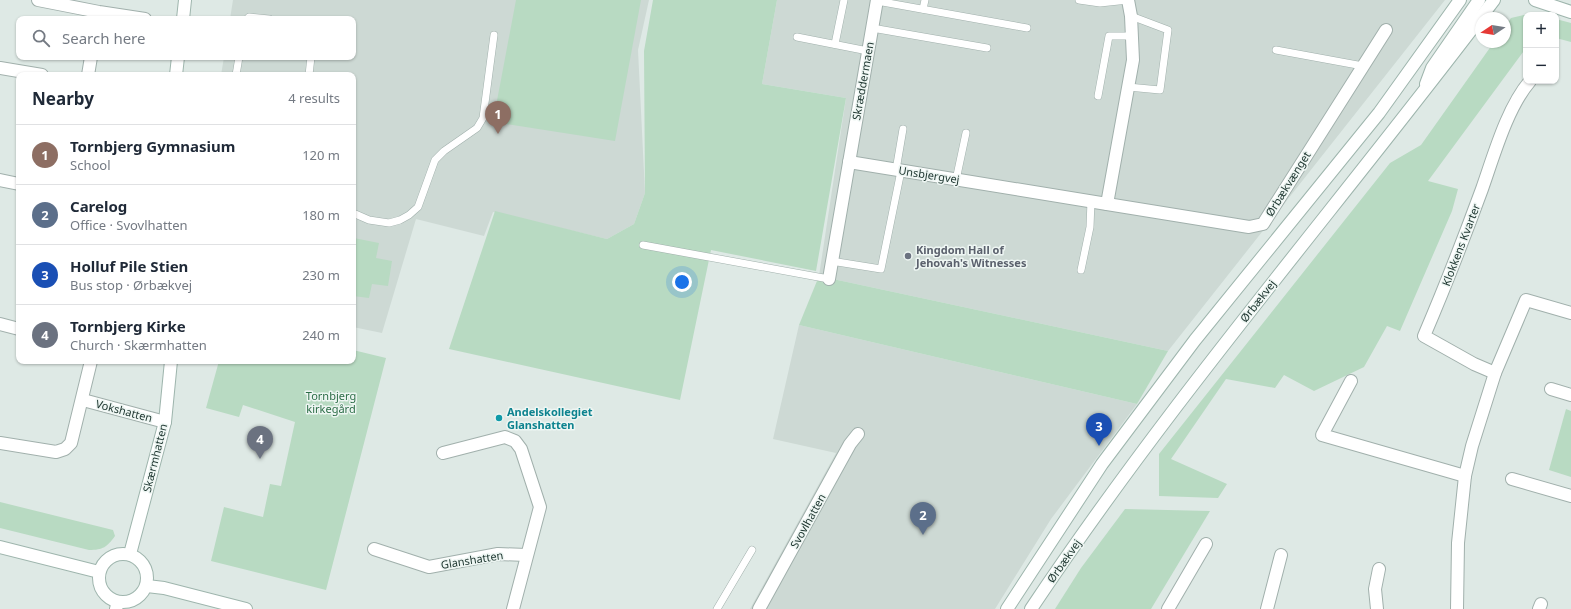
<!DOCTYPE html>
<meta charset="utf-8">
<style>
body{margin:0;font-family:"Noto Sans",sans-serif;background:#f6f6f7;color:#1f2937}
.controls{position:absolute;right:12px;top:12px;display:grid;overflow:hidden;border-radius:8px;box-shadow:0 1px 3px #0004}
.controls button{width:36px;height:36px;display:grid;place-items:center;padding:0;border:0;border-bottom:1px solid #e0e1e3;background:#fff;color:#1f2937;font:20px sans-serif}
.compass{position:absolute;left:1475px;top:12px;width:36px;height:36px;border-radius:50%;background:#fff;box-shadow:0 1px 3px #0004;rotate:258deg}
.you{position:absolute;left:682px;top:282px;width:14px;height:14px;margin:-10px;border:3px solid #fff;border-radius:50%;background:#1a73e8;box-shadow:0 0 0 6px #1a73e833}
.badge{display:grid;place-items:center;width:26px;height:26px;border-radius:50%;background:#d93025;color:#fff;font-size:13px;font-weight:700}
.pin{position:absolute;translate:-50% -33px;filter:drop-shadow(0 1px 2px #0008)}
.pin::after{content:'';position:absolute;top:21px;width:14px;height:12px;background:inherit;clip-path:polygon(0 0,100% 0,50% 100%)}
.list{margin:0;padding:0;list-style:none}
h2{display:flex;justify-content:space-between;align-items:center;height:52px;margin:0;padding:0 16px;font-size:17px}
h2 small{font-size:13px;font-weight:400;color:#747a83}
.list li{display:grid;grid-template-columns:26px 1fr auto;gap:12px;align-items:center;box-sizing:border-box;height:60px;padding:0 16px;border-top:1px solid #e0e1e3}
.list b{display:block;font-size:15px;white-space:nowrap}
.list p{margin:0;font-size:13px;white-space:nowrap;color:#747a83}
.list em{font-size:13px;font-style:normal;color:#747a83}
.icon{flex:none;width:22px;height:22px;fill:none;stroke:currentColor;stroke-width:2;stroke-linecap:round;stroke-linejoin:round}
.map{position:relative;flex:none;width:1571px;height:609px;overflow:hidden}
.search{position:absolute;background:#fff;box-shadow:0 1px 3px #0004;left:16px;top:16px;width:340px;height:44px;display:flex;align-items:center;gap:10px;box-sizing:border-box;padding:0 14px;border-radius:8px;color:#747a83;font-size:15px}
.panel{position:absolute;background:#fff;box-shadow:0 1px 3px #0004;left:16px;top:72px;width:340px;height:292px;border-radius:8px}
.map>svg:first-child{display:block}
.built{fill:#cdd9d4}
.green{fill:#b8dac2}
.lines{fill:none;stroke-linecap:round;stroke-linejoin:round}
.lane-casing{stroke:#a1b0ac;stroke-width:8}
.street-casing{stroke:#a1b0ac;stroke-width:14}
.secondary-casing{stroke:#9eb5ad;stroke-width:14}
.lane{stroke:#fff;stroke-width:7}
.street{stroke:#fff;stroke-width:12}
.secondary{stroke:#fff;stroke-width:12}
.worship-dot{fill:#6b7280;stroke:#eef6f3;stroke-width:1.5}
.culture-dot{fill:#0f9aa8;stroke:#eef6f3;stroke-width:1.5}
.labels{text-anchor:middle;stroke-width:3;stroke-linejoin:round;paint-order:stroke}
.street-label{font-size:11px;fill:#203832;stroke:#eef6f3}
.worship-label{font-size:11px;font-weight:bold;fill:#5b616d;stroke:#eef6f3;text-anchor:start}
.park-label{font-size:11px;fill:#2c6d47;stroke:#eef6f3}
.culture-label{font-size:11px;font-weight:bold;fill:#0d838f;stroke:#eef6f3;text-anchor:start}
</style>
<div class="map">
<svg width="1571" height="609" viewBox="0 0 1571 609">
<rect width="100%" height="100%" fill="#dee9e5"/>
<g class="built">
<path d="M 233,0 L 649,0 L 638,50 L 645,193 L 634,224 L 607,239 L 493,212 L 484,236 L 416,219 L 382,333 L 353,327 L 353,75 L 221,75 L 224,57 L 353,57 L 353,19 L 230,19 Z"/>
<path d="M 777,0 L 1445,0 L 1168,351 L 819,276 L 846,98 L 762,84 Z"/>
<path d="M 799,325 L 1137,404 L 1051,519 L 995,609 L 750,609 L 836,453 L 773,439 Z"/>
</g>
<g class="green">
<path d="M 516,0 L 641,0 L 615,141 L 493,122 Z"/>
<path d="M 653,0 L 777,0 L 762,84 L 846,98 L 816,271 L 711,250 L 680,400 L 449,349 L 495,211 L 607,239 L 634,224 L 645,193 L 644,51 Z"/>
<path d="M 1533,13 L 1541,15 L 1526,15 L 1526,48 L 1428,181 L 1458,189 L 1452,211 L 1400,331 L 1387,326 L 1364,367 L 1314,391 L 1284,375 L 1275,388 L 1226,379 L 1171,459 L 1227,484 L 1218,498 L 1159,496 L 1159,454 L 1390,163 L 1421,145 L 1494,42 L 1505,42 L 1505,27 L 1511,18 Z"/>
<path d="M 1556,19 L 1571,23 L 1571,42 L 1556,38 Z"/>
<path d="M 354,238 L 379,243 L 376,258 L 392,261 L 388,286 L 372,284 L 369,298 L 353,296 L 353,246 Z"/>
<path d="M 819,276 L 1168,351 L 1137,404 L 799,325 Z"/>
<path d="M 353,350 L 386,358 L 326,590 L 211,561 L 224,507 L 263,517 L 270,484 L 281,486 L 295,422 L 243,405 L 239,417 L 206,408 L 219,361 L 353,361 Z"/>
<path d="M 1566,409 L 1571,411 L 1571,477 L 1549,470 Z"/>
<path d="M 0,502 L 113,530 L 115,536 C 107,547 103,550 89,550 L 0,528 Z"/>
<path d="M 1125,509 L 1210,511 L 1151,609 L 1055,609 L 1081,568 Z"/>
</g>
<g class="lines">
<defs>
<g id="lane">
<path d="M 1079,0 L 1100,3 L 1128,0"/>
<path d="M 877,1 L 1027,28"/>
<path d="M 923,9 L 925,0"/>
<path d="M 247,19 L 249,17 L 269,19"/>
<path d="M 872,28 L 987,48"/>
<path d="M 797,37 L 868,51"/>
<path d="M 835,44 L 844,0"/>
<path d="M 1276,50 L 1363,66"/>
<path d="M 236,75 L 239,57"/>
<path d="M 309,75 L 311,57"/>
<path d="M 1128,87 L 1160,90 L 1168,30 L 1131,16"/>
<path d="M 1098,96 L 1109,36 L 1132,36"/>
<path d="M 896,170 L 903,129"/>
<path d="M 956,180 L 966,133"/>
<path d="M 353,213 L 369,220 L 389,223 L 400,220 L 409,215 L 418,207 L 435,160 L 444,151 L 477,128 L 483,118 L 494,35"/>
<path d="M 643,245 L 829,279"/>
<path d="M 831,261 L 881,269 L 901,171"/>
<path d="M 1081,270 L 1090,227 L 1091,201"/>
<path d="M 717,609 L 752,550"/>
</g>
<g id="street">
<path d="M 38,0 L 99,12 L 145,19"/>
<path d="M 0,68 L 42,75"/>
<path d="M 88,75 L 91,57"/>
<path d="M 849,162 L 1107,204 L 1133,60 L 1131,16 L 1128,0"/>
<path d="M 0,180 L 19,184"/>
<path d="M 1107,204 L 1249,227 L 1263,224 L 1386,30"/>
<path d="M 829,279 L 877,0"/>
<path d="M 0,324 L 19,329"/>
<path d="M 1495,373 L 1474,364 L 1424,336 C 1445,287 1464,238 1482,189 C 1494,155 1507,108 1530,81"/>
<path d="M 1351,381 L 1322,435 L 1465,476"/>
<path d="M 1551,389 L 1571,395"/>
<path d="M 83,400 L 165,422"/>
<path d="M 0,443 L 56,452 L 65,449 L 71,443 L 91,361"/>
<path d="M 443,453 L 505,437 L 515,441 L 521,449 L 540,507 L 513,609"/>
<path d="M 1512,479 L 1571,496"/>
<path d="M 374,549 L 429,567 L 498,554 L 526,555"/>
<path d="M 116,609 L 118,602"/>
<path d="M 759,609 L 850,444 L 858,434"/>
<path d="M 1168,609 L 1206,544"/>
<path d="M 1267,609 L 1281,555"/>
<path d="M 1377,609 L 1375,589 L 1379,569"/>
<path d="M 1457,609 L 1458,543 L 1465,476 L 1472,446 L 1495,373 L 1526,300 L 1571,313"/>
<path d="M 1539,609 L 1541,604"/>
</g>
<g id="secondary">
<path d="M 1535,0 L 1571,12"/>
<path d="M 183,19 L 185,0"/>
<path d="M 176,75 L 178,57"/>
<path d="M 1426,84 L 1432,68 L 1479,0"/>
<path d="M 0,547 L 99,572"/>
<circle cx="123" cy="578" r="24"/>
<path d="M 130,554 L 165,422 L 171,361"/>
<path d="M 147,586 L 164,588 L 246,609"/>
<path d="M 1007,609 L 1102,464 L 1195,340 L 1379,113 L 1460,0"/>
<path d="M 1031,609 C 1173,396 1340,204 1494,0"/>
</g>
</defs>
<use href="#lane" class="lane-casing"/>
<use href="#street" class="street-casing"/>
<use href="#secondary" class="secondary-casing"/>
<use href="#lane" class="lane"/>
<use href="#street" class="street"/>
<use href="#secondary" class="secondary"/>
</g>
<circle class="worship-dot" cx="908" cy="256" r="4"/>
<circle class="culture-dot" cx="499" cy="418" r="4"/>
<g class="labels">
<g class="street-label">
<text transform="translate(863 81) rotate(-80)" y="4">Skræddermaen</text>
<text transform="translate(929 175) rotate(9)" y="4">Unsbjergvej</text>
<text transform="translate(1288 184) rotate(-58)" y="4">Ørbækvænget</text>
<text transform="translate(1461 245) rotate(-69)" y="4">Klokkens Kvarter</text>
<text transform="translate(1258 301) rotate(-52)" y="4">Ørbækvej</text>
<text transform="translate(124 411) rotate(15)" y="4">Vokshatten</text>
<text transform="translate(155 458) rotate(-76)" y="4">Skærmhatten</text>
<text transform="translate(808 521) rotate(-61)" y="4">Svovlhatten</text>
<text transform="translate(472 560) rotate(-9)" y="4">Glanshatten</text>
<text transform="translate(1064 561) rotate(-55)" y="4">Ørbækvej</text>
</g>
<g class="worship-label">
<text x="916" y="254">Kingdom Hall of<tspan x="916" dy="13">Jehovah's Witnesses</tspan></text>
</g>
<g class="park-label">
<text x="331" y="400">Tornbjerg<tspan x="331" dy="13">kirkegård</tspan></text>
</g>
<g class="culture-label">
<text x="507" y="416">Andelskollegiet<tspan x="507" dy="13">Glanshatten</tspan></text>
</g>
</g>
</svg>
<div class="controls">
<button>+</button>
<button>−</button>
</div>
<svg class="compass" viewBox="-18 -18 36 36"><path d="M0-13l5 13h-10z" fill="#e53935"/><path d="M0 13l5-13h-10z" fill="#747a83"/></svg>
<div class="you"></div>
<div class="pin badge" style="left:498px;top:134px;background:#8d6e63">1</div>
<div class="pin badge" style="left:923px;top:535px;background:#5c6f8a">2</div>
<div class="pin badge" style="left:1099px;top:446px;background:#1a4fb4">3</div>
<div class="pin badge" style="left:260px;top:459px;background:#6b7280">4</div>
<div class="search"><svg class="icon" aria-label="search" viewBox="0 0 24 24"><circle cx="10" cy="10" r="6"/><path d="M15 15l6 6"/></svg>Search here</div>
<section class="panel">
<h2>Nearby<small>4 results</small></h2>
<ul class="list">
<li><span class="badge" style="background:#8d6e63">1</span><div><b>Tornbjerg Gymnasium</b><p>School</p></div><em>120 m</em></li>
<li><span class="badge" style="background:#5c6f8a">2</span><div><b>Carelog</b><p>Office · Svovlhatten</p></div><em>180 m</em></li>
<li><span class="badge" style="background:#1a4fb4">3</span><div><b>Holluf Pile Stien</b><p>Bus stop · Ørbækvej</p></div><em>230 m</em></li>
<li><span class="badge" style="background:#6b7280">4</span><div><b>Tornbjerg Kirke</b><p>Church · Skærmhatten</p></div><em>240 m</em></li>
</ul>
</section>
</div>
